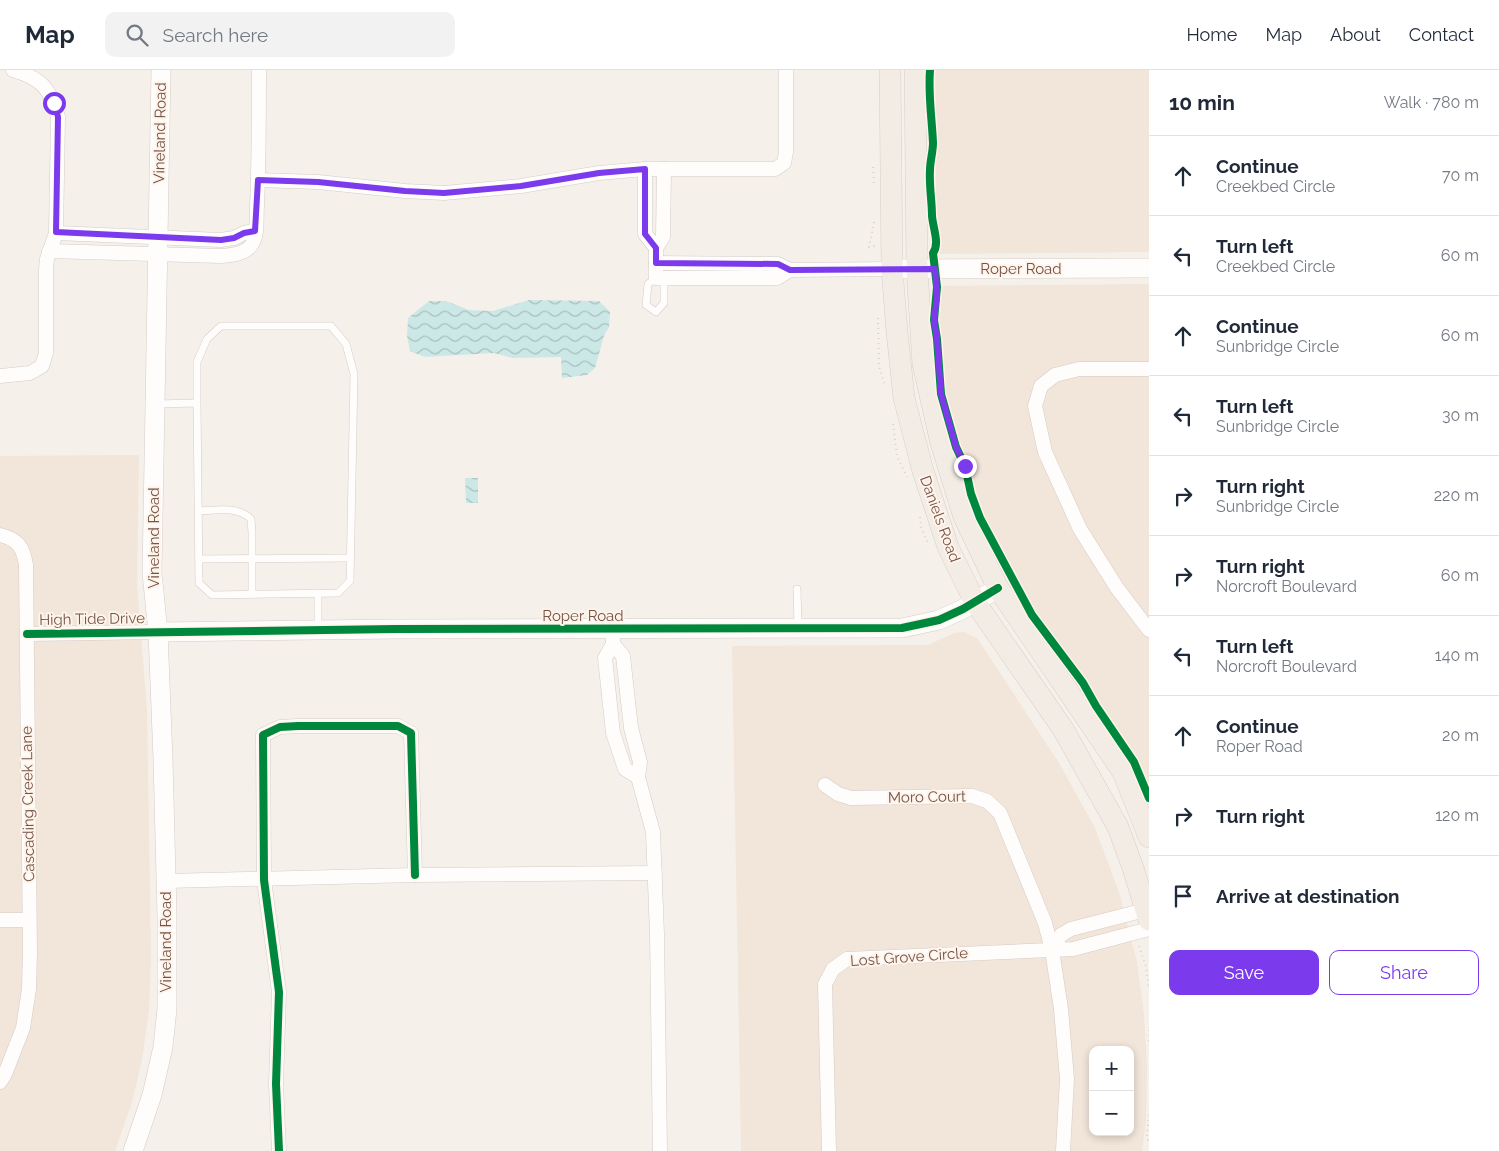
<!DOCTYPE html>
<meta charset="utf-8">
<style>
body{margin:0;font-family:Raleway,sans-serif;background:#f2f2f3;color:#1f2937}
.controls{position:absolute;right:15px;bottom:15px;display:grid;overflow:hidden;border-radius:10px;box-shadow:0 2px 8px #0003}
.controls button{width:45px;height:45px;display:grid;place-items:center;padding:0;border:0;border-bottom:1px solid #e0e1e3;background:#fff;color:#1f2937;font:25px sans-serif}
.stop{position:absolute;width:15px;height:15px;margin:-11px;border:4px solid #7c3aed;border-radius:50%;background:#fff}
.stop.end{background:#7c3aed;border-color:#fff;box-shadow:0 1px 5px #0008}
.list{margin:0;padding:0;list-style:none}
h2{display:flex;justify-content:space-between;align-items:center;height:65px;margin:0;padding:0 20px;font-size:21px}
h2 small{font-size:16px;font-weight:400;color:#747a83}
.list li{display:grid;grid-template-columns:32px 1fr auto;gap:15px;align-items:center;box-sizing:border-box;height:80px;padding:0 20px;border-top:1px solid #e0e1e3}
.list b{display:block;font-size:19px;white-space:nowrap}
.list p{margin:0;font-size:16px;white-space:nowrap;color:#747a83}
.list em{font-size:16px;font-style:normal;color:#747a83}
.actions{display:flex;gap:10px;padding:15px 20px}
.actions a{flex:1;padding:11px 0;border:1px solid #7c3aed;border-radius:10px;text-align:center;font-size:18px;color:#7c3aed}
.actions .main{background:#7c3aed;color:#fff}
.icon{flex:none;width:28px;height:28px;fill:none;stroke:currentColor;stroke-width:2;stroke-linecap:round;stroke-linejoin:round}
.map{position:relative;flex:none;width:1149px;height:1081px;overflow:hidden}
header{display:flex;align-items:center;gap:30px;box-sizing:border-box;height:70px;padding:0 25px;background:#fff;border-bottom:1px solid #e0e1e3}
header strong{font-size:24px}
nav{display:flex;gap:28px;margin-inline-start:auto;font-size:18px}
.search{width:350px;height:45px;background:#f2f2f3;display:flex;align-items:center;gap:12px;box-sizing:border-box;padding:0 18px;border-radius:10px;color:#747a83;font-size:19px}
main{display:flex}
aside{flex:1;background:#fff}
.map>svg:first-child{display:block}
.residential{fill:#f2e5da;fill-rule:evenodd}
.water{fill:url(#water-waves)}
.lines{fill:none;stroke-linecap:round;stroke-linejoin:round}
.lane-casing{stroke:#d5cbc6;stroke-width:8}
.street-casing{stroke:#d5cbc6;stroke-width:15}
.secondary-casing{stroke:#d6cbc6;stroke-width:20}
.primary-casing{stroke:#d8cdc9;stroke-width:22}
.path{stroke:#dad0cd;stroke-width:2;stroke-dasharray:1 4;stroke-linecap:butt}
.lane{stroke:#fefdfc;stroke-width:7}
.street{stroke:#fefdfc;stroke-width:14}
.secondary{stroke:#fefdfc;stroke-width:19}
.primary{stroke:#f2ece5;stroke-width:21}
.cycleway-casing{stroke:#fff4ea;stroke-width:11}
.cycleway{stroke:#00873e;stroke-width:8}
.route{stroke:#7c3aed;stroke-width:6}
.labels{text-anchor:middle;stroke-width:4;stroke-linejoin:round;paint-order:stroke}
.street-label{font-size:15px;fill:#755349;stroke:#fff4ea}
</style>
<header>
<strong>Map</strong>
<div class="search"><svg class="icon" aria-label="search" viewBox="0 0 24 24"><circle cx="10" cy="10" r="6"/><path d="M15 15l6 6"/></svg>Search here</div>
<nav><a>Home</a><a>Map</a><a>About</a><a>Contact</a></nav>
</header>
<main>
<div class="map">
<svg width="1149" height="1081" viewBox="0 0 1149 1081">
<defs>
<pattern id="water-waves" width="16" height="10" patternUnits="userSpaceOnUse" patternTransform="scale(1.25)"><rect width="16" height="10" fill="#cbe8e7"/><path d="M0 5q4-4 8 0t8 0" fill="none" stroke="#a9bfbd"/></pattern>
</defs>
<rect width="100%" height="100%" fill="#f6f0ea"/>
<g class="residential">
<path d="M 935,0 L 1149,0 L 1149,182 L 936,184 Z"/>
<path d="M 1149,214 L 1149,721 L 1122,667 L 1093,622 L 1035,541 L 1000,484 L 980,440 L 957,371 L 944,316 L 938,264 L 936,216 Z"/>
<path d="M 139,385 L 137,515 L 147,640 L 151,889 L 149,940 L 142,990 L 132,1032 L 115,1081 L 0,1081 L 0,386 Z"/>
<path d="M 964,562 L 977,568 L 1059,693 L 1095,758 L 1119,822 L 1137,892 L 1144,945 L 1147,996 L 1146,1049 L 1142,1081 L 741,1081 L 732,576 L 928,575 L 954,563 ZM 1093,980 L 1130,980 L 1130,1062 L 1093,1062 Z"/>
</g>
<g class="water">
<path d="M 529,230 L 599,231 L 610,242 L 609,257 L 604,266 L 595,298 L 587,305 L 562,308 L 561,287 L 513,288 L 494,283 L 425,287 L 410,281 L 407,266 L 408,248 L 429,231 L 446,231 L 469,240 L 493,241 Z"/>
<path d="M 465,408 L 478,408 L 478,433 L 466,433 Z"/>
</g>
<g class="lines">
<defs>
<g id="lane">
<path d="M 656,208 L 648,214 L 646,235 L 656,242 L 664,233 L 664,208"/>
<path d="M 155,334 L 197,333 L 199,513 L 212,525 L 338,523 L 350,511 L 354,304 L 346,274 L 331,256 L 221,256 L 207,269 L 197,292 L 197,333"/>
<path d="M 199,441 C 217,440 237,436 251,449 L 252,463 L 252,524"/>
<path d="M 199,489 L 350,488"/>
<path d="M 797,519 L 798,556"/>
<path d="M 318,523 L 318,560"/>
</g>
<g id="street">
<path d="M 645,99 L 645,164 L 656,178"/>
<path d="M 664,99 L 663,167 L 656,178 L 656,208 L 777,208 L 790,200"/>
<path d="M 258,110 L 318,112 L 405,121 L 444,123 L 521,116 L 599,103 L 645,99 L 775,99 L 784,93 L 786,82 L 786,0"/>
<path d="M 56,163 L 221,170 L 234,168 L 244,163 L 255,161"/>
<path d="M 49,181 L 221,186 C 233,185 249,184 254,170 C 258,161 256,146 257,136 C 259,91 259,45 259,0"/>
<path d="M 656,193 L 778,194 L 790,200 L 892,199"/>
<path d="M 1149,299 L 1079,299 L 1055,305 L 1041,316 L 1035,336 L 1045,382 L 1080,459 L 1117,518 L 1149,560"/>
<path d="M 0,306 L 30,303 L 42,296 L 46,283 L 46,200 L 47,189 L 56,163 L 58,47 C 51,19 41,8 13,0"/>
<path d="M 0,465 C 18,469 23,477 26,495 L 30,882 L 29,919 L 23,958 L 5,1004 L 0,1012"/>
<path d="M 27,564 L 158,562"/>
<path d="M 613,567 L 613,574 L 605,588 L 613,663 L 625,699 L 638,707"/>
<path d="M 613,574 L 623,586 L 631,658 L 640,692 L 638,707 L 653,762 L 657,864 L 660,1081"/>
<path d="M 825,715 L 838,724 L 851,728 L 972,726 L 987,731 L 1000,743 L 1045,853 L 1052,880 L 1061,939 L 1067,1009 L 1063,1081"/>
<path d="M 166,811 L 415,805 L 655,803"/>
<path d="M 0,850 L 29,850"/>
<path d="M 1052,880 L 1061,865 L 1071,859 L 1149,839"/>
<path d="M 279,1081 L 276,1014 L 279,922 L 264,810 L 263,665 L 280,657 L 298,656 L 398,656 L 411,663 L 415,805"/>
<path d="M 829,1081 L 825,914 L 833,899 L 847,889 L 1073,879 L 1149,859"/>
</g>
<g id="secondary">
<path d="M 892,199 L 1149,198"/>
<path d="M 158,562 L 396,559 L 902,558 L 939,550 L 963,539 L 998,518"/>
<path d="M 133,1081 L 152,1025 L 163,977 L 167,939 L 167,846 L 163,689 L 158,562 L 152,503 L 161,0"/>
</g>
<g id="primary">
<path d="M 890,0 L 892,199 L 897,262 L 904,328 L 923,401 L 948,477 L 975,532 L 1063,659 L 1118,757 L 1133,798 L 1149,850"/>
<path d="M 915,0 L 917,199 L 923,294 L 941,373 L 964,447 L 998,518 L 1123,702 L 1149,767"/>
</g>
</defs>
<use href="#lane" class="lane-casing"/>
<use href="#street" class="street-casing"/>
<use href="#secondary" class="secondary-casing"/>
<use href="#primary" class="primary-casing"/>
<g class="path">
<path d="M 873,97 L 874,117"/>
<path d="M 874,152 L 869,177 L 875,176"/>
<path d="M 878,248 L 879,296 L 885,315"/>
<path d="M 893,354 L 897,386 L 907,407"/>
<path d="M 920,447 L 921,457 L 929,475"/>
<path d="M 1139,876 L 1146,897 L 1149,918"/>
<path d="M 1149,960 L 1149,972"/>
<path d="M 1149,1045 L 1147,1066 L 1149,1073"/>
</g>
<use href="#lane" class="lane"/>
<use href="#street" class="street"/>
<use href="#secondary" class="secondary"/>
<use href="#primary" class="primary"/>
<defs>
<g id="cycleway">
<path d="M 930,0 C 928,25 932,49 933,73 C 933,82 930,91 930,100 C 929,116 932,131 932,146 C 933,158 940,174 933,183 L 937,217 L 934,250 L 937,269 L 941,324 L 956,377 L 965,396 L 971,424 L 980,448 L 1032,545 L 1083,613 L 1096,636 L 1134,692 L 1149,728"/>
<path d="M 27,564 L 396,559 L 902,558 L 939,550 L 963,539 L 998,518"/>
<path d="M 279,1081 L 276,1014 L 279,922 L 264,810 L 263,665 L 280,657 L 298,656 L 398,656 L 411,663 L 415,805"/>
</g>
</defs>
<use href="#cycleway" class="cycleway-casing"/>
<use href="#cycleway" class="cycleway"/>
</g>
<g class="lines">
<path class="route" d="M 54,33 L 58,47 L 56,162 L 221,170 L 234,168 L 244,163 L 255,161 L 258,110 L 318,112 L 405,121 L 444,123 L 521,116 L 599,103 L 645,99 L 645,164 L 656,178 L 656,193 L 778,194 L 790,200 L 935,199 L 937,226 L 934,250 L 937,269 L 941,324 L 956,377 L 965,396"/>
</g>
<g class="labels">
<g class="street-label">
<text transform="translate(160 63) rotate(-89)" y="5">Vineland Road</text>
<text x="1021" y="204">Roper Road</text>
<text transform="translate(940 449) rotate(70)" y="5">Daniels Road</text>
<text transform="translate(154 468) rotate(-90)" y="5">Vineland Road</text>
<text x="583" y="551">Roper Road</text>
<text transform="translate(92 549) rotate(-1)" y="5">High Tide Drive</text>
<text transform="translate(927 727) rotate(-1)" y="5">Moro Court</text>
<text transform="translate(28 734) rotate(-91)" y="5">Cascading Creek Lane</text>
<text transform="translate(166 872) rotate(-90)" y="5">Vineland Road</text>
<text transform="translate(909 887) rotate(-4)" y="5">Lost Grove Circle</text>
</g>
</g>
</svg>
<div class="controls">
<button>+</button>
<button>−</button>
</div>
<div class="stop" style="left:54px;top:33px"></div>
<div class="stop end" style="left:965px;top:396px"></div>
</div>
<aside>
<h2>10 min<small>Walk · 780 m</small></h2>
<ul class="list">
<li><svg class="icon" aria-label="ahead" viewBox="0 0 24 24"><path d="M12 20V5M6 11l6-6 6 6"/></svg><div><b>Continue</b><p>Creekbed Circle</p></div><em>70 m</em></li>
<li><svg class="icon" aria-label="left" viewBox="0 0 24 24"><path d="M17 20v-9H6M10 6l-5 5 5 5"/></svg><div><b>Turn left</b><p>Creekbed Circle</p></div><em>60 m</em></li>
<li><svg class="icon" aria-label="ahead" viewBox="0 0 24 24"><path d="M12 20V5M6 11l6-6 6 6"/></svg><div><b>Continue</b><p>Sunbridge Circle</p></div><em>60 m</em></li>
<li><svg class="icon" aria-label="left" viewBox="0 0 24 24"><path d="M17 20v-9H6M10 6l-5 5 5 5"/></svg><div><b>Turn left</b><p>Sunbridge Circle</p></div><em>30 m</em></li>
<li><svg class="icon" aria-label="right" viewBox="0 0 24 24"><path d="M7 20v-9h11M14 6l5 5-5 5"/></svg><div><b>Turn right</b><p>Sunbridge Circle</p></div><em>220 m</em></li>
<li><svg class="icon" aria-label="right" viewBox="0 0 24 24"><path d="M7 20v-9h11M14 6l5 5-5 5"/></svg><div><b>Turn right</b><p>Norcroft Boulevard</p></div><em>60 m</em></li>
<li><svg class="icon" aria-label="left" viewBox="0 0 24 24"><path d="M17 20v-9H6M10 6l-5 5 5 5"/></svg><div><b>Turn left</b><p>Norcroft Boulevard</p></div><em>140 m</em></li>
<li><svg class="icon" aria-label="ahead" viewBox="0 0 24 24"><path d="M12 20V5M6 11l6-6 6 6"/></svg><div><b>Continue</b><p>Roper Road</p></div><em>20 m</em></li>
<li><svg class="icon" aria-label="right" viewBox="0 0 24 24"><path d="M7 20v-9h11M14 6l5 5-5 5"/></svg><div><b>Turn right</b></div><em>120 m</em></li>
<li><svg class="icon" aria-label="arrive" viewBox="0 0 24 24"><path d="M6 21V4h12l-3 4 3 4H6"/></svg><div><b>Arrive at destination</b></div></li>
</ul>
<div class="actions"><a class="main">Save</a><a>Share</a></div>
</aside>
</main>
